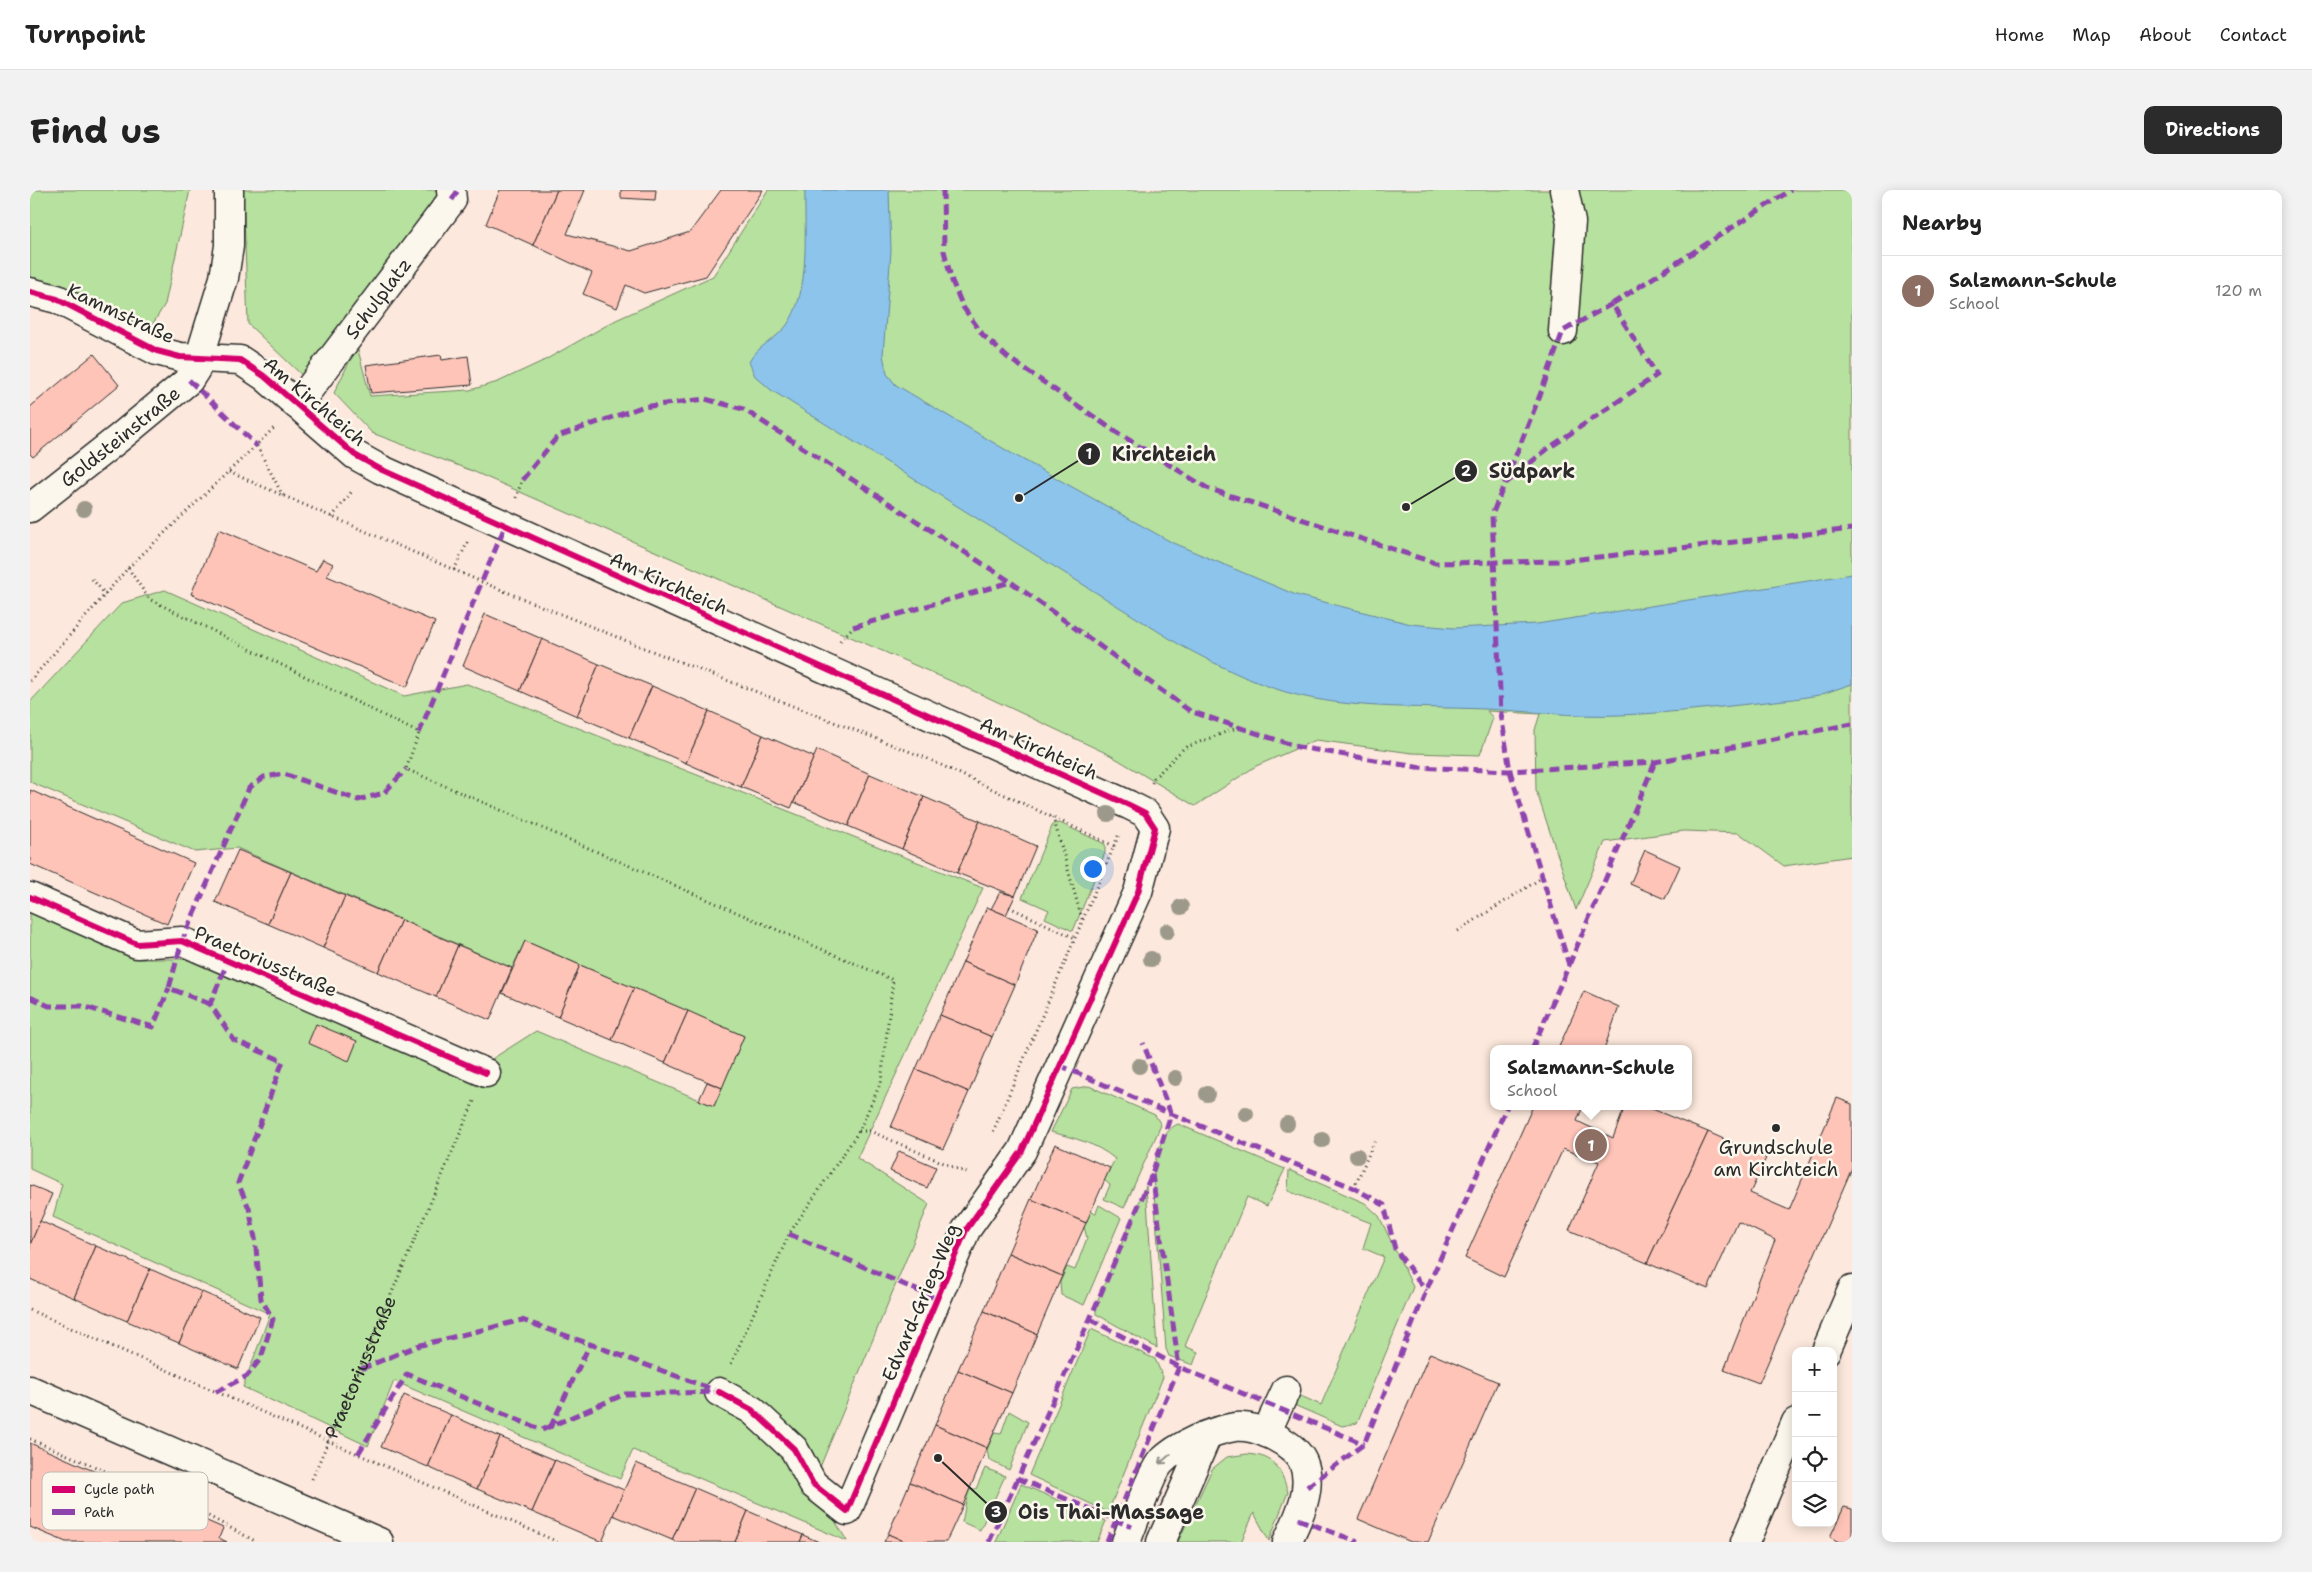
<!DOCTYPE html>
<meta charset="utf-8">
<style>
body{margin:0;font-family:"Shantell Sans",sans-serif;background:#f2f2f2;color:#222}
.controls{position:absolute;right:15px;bottom:15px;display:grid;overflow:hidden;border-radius:10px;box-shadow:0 2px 12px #0003}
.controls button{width:45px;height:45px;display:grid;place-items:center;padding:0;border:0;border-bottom:1px solid #e0e0e0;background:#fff;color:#222;font:25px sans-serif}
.you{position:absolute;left:1062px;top:678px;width:18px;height:18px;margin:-12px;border:4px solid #fff;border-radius:50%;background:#1a73e8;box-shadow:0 0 0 8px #1a73e833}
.badge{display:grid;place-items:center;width:32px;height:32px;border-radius:50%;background:#2b2b2b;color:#fff;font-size:16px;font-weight:700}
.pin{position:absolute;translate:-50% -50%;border:2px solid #fff;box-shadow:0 1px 5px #0006}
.popup{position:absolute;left:1460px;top:855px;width:202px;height:65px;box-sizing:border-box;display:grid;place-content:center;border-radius:10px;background:#fff;filter:drop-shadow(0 1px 4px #0005);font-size:16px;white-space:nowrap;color:#767676}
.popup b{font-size:19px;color:#222}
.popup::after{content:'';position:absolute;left:50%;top:100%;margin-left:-10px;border:10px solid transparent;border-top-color:#fff}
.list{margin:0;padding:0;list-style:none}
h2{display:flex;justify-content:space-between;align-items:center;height:65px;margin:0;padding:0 20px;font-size:21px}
h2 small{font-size:16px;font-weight:400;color:#767676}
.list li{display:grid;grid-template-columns:32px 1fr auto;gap:15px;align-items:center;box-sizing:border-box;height:70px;padding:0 20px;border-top:1px solid #e0e0e0}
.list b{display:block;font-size:19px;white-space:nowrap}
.list p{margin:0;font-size:16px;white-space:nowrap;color:#767676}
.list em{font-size:16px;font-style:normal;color:#767676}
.icon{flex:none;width:28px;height:28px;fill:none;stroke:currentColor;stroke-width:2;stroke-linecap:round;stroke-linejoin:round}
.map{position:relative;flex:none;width:1822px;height:1352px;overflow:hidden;border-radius:10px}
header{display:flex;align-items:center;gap:30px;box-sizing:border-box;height:70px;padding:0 25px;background:#fff;border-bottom:1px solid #e0e0e0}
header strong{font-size:24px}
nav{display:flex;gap:28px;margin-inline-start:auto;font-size:18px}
.intro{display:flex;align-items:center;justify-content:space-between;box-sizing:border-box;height:120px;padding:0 30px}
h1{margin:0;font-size:35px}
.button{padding:12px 22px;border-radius:10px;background:#2b2b2b;color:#fff;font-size:18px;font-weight:700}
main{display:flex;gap:30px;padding:0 30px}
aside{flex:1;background:#fff;border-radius:10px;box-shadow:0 2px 12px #0003}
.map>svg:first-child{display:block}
.green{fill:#b7e19e;stroke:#718664}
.water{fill:#8dc4eb;stroke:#66879e}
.building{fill:#ffc4b8;stroke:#2b2b2b}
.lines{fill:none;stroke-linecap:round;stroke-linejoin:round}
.minor-casing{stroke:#2b2b2b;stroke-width:31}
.path{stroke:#2b2b2b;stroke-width:3;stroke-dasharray:1 4;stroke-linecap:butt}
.minor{stroke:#fbf7ec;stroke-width:28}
.quiet{stroke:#8e44ad;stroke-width:5;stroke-dasharray:10 5;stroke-linecap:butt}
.cycleway-casing{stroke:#fbf7ec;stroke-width:9}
.cycleway{stroke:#d6006c;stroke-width:6}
.tree{fill:#9c998b}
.oneway{stroke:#93918c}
.poi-dot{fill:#2b2b2b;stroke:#fbf7ec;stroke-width:2}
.labels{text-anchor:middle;stroke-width:5;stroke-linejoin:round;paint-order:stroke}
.street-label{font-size:19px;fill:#2b2b2b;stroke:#fbf7ec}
.poi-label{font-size:19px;fill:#2b2b2b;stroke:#fbf7ec}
.key{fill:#fbf7ec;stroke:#bdbab2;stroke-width:1}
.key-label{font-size:14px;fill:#2b2b2b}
.leader{fill:none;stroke:#2b2b2b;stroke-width:2}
.callout-dot{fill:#2b2b2b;stroke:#fbf7ec;stroke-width:2}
.mark-label{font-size:15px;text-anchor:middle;font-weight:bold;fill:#fff}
.callout-label{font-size:20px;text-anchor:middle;font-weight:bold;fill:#2b2b2b;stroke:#fbf7ec;stroke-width:5;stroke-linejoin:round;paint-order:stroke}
</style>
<header>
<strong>Turnpoint</strong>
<nav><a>Home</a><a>Map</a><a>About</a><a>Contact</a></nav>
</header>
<div class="intro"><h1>Find us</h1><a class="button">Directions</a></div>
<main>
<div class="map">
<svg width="1822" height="1352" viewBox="0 0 1822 1352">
<rect width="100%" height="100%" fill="#fce8dc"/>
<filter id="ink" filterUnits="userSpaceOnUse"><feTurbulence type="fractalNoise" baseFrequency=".02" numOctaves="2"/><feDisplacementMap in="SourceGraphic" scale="10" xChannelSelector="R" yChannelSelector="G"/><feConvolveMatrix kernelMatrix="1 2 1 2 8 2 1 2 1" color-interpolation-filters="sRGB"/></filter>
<g filter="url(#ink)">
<g class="green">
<path d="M 0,0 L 160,0 L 135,114 L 111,153 L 0,102 Z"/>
<path d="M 213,0 L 410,0 L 276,189 L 218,134 Z"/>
<path d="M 738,0 L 1822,0 L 1822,666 L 1754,676 L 1709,643 L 1654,641 L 1575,652 L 1546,720 L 1506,600 L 1505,540 L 1510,524 L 1457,521 L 1463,528 L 1450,565 L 1382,563 L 1286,550 L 1226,576 L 1165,616 L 1080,565 L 955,506 L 440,280 L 342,243 L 304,203 L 327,156 L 340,206 L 440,200 L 468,192 L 515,170 L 586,130 L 683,86 Z"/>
<path d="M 135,400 L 374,506 L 437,494 L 953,698 L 827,968 L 899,1014 L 783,1294 L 817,1351 L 603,1260 L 590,1289 L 364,1191 L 338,1256 L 213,1197 L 240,1124 L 23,1027 L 32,994 L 0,979 L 0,722 L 109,769 L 171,769 L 432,888 L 506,841 L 684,916 L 714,846 L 495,751 L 482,778 L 207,658 L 165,662 L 0,592 L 0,512 L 92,413 Z"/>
<path d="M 1030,633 L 1075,654 L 1075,663 L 1043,741 L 1015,728 L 1019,720 L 992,708 L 1023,634 Z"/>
<path d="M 1059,896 L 1125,925 L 1131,935 L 1094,1018 L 1074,1009 L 1080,995 L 1074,990 L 1085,969 C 1066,953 1044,948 1021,942 L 1042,899 Z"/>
<path d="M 1148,934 L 1255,979 L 1237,1016 L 1217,1007 L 1155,1156 L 1168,1162 L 1163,1175 L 1139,1166 L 1136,1159 L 1123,989 C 1124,972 1130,941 1148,934 Z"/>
<path d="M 1259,980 L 1335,1013 L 1349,1026 L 1383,1097 L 1327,1233 L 1312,1236 L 1264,1215 L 1264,1203 L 1291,1215 L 1354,1067 L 1333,1058 L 1341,1033 L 1258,1001 Z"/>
<path d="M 1116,996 L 1127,1158 L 1066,1124 L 1066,1114 Z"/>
<path d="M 1069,1015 L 1091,1028 L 1054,1115 L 1031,1105 L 1030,1092 L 1037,1077 L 1045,1080 L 1057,1048 L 1054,1037 L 1060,1022 L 1066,1023 Z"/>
<path d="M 1061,1139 L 1125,1169 L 1133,1187 L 1078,1322 L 999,1285 Z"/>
<path d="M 979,1221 L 998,1232 L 979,1280 L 959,1270 L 957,1260 L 964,1243 L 971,1244 Z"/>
<path d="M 1217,1264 C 1245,1266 1250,1277 1258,1302 L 1239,1351 L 1224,1323 L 1211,1352 L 1148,1352 L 1182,1279 L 1197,1267 Z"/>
<path d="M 955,1278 L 975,1286 L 950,1340 L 932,1332 C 935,1320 935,1311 940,1299 L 946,1299 Z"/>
<path d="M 991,1294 L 1076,1331 L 1067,1352 L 966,1352 Z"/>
</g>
<path class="water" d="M 775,0 L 859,0 L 861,61 L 853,165 L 857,184 L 866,195 L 981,263 L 1143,353 L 1266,405 L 1381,434 L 1424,438 L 1507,434 L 1822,384 L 1822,494 L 1789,505 L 1764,509 C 1706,515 1648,523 1590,525 C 1544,527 1499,521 1454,519 C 1384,516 1310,521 1243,498 C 1210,487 1180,471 1150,455 L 741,200 L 725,186 L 719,172 C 729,154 746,150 757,135 C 781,101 774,41 775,0 Z"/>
<g class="building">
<path d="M 470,0 L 527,0 L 503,55 L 456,34 Z"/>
<path d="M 527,0 L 555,0 L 537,44 L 601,61 L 660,42 L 691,0 L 733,0 L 676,86 L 614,103 L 596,95 L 587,118 L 553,104 L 562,83 L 503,55 Z"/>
<path d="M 591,0 L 626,0 L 625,10 L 591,8 Z"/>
<path d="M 64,164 L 89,195 L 3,267 L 0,264 L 0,217 Z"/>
<path d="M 411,165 L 412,170 L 438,166 L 442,195 L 341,203 L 336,175 Z"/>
<path d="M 189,339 L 286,381 L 293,369 L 303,374 L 297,386 L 405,432 L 377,497 L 161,404 Z"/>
<path d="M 455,424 L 512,449 L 490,501 L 433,476 Z"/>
<path d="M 512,449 L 569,474 L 547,526 L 490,501 Z"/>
<path d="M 569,474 L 622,496 L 599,548 L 547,526 Z"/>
<path d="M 622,496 L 679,521 L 656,573 L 599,548 Z"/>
<path d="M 679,521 L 733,545 L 711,597 L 656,573 Z"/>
<path d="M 733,545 L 784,567 L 761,618 L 711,597 Z"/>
<path d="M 787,560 L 840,584 L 818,636 L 764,612 Z"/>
<path d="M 840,584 L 894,607 L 872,659 L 818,636 Z"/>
<path d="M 0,600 L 164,673 L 137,734 L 0,674 Z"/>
<path d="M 894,607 L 950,631 L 927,683 L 872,659 Z"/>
<path d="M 950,631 L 1006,656 L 985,706 L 927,683 Z"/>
<path d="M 208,660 L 261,682 L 238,734 L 185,712 Z"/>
<path d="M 1615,660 L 1650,676 L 1635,709 L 1600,694 Z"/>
<path d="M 261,682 L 315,706 L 293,758 L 238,734 Z"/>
<path d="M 970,702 L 985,706 L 976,725 L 961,719 Z"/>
<path d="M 315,706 L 371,730 L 348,782 L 293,758 Z"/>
<path d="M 957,717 L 1008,739 L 985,795 L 933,772 Z"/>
<path d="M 371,730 L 428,755 L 406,807 L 348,782 Z"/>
<path d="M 495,751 L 550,775 L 528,827 L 472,803 Z"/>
<path d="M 428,755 L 482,778 L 460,830 L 406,807 Z"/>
<path d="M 933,772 L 985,795 L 962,847 L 910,825 Z"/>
<path d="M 550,775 L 604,798 L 582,850 L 528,827 Z"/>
<path d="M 604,798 L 658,821 L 635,873 L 582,850 Z"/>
<path d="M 1554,801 L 1589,817 L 1574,859 L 1528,859 Z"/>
<path d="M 658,821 L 714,846 L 692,898 L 635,873 Z"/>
<path d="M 910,825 L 962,847 L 939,902 L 886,879 Z"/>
<path d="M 286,834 L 327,851 L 319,871 L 278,853 Z"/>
<path d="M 886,879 L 939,902 L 913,959 L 861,937 Z"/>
<path d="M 677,892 L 692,898 L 684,916 L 669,910 Z"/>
<path d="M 1807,908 L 1822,914 L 1822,978 L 1729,1193 L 1694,1180 L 1745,1050 L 1708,1032 L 1678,1099 L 1617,1073 L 1678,942 L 1736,968 L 1720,1003 L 1759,1020 Z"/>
<path d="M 1503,916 L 1553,916 L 1547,931 L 1583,948 L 1595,916 L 1615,916 L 1678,942 L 1617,1073 L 1539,1040 L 1569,972 L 1533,959 L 1474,1087 L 1435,1068 Z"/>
<path d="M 1025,954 L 1080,978 L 1056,1033 L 1001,1009 Z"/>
<path d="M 869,961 L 906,977 L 897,998 L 860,981 Z"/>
<path d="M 0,995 L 22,1004 L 0,1055 Z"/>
<path d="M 1001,1009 L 1056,1033 L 1032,1086 L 978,1063 Z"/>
<path d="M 10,1031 L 66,1056 L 44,1108 L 0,1089 L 0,1055 Z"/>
<path d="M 66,1056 L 120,1079 L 97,1131 L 44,1108 Z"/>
<path d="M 978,1063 L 1032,1086 L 1007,1144 L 954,1121 Z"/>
<path d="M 120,1079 L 172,1102 L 149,1153 L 97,1131 Z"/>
<path d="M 172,1102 L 230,1127 L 208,1179 L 149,1153 Z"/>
<path d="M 954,1121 L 1007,1144 L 982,1203 L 928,1180 Z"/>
<path d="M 1400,1163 L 1468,1192 L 1398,1352 L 1381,1352 L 1328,1329 Z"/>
<path d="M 928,1180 L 982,1203 L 957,1258 L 905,1235 Z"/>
<path d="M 374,1205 L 421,1225 L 398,1277 L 351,1257 Z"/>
<path d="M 421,1225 L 470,1247 L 447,1299 L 398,1277 Z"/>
<path d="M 905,1235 L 957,1258 L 933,1315 L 880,1292 Z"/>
<path d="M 470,1247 L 525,1270 L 502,1322 L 447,1299 Z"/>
<path d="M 0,1253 L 193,1338 L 189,1348 L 197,1352 L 36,1352 L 0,1337 Z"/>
<path d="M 525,1270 L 594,1300 L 572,1352 L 502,1322 Z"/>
<path d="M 606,1273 L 665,1298 L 642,1350 L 583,1325 Z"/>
<path d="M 880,1292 L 933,1315 L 916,1352 L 876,1352 L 858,1344 Z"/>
<path d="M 665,1298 L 718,1321 L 705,1352 L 646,1352 L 642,1350 Z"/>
<path d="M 1814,1317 L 1822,1319 L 1822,1352 L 1809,1352 L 1800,1347 Z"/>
<path d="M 718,1321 L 773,1345 L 770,1352 L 705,1352 Z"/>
<path d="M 858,1344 L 876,1352 L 854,1352 Z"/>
<path d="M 773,1345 L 789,1352 L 770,1352 Z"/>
</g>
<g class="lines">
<defs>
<g id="minor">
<path d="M 0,102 L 27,109 L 127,161 L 150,167 L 210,170 L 234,186 L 325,265 L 350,279 L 1099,615 L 1115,623 L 1125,638 L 1108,702 L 992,961 L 936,1040 L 817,1321 L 783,1294 L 764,1259 L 722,1220 L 689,1202"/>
<path d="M 1533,141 L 1541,32 L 1534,0"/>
<path id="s2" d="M 267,215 L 422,10 L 421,0"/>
<path id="s3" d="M 0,318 L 89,248 L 159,190 L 166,179 L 194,88 L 199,56 L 199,0"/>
<path d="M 0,707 L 107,754 L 152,751 L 456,883"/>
<path d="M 1796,1161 L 1822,1100"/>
<path d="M 0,1200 L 349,1352"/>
<path d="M 1236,1243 L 1256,1200"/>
<path d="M 1096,1352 C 1102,1337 1122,1281 1131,1272 C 1148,1255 1181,1241 1205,1237 C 1225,1234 1265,1253 1273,1272 C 1284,1298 1268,1329 1257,1352"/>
<path d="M 1131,1352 L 1177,1246"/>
<path d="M 1715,1352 L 1766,1232"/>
</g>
</defs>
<use href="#minor" class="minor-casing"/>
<g class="path">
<path d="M 227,256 L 253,306"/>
<path d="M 199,282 L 452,392 L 604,454 L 896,568 L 1084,656 L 963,942 L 964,944"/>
<path d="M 486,308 L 492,290"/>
<path d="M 302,327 L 323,300"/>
<path d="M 98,378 L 119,409 L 389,543 L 376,579 L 863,790 L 851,892 L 829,941 L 759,1044 L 701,1174"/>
<path d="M 424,380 L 438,351"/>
<path d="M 62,389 L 76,405"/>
<path d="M 810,451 L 823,437"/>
<path d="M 0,491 L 98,378 L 245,237"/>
<path d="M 1122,593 L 1124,588 L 1154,558 L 1209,537"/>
<path d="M 1023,627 L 1052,729"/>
<path d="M 1084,656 L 1089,644"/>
<path d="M 979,717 L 1045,748"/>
<path d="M 1428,741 L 1513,687"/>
<path d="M 829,941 L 840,941 L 939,984"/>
<path d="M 1324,998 L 1345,950"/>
<path d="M 0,1120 L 528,1352"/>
<path d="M 0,1249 L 167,1320 L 166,1325"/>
<path id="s1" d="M 282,1289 L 444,911"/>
<path d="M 172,1309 L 167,1320 L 227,1352"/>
<path d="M 0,1351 L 2,1352"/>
</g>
<use href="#minor" class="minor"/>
<g class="quiet">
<path d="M 913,0 L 914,61 L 922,91 L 933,117 L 953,145 L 977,167 L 1086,242 L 1177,298 L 1405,373 L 1532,371 L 1822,339"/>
<path d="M 422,10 L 428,0"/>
<path d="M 159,190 L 227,256"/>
<path d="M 492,290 L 528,246 L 612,217 L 675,209 L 713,219 L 981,392"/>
<path d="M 1476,293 L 1516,260 L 1627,185 L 1582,114 L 1761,0"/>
<path d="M 823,437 L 981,392 L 1160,521 L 1268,557 L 1386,577 L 1480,581 L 1625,572 L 1822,534"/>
<path d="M 389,543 L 475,336"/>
<path d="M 1539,775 L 1625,572"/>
<path d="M 0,807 L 19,816 L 52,816 L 123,837 L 139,798"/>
<path d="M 180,814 L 139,798 L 152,751 L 219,598 L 234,587 L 254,584 L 328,610 L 354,603 L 376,579"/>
<path d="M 1502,859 L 1539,775 L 1480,581 L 1471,524 L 1462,325 L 1512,200 L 1533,141 L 1582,114"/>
<path d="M 1029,875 L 1141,924 L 1324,998 L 1354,1015 L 1365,1059 L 1396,1101"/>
<path d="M 759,1044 L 907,1109"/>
<path d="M 1060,1129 L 1149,1177 L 1334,1254"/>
<path d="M 331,1179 L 387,1156 L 492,1130 L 560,1154"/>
<path d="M 186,1202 L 217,1186 L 231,1168 L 243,1129 L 231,1109 L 225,1048 L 219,1018 L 208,993 L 253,871 L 204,850 L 180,814 L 198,771"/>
<path d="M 520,1238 L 560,1154 L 684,1200"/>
<path d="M 328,1264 L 377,1184 L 512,1240 L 595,1204 L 689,1202"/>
<path d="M 987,1288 L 1102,1337"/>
<path d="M 1277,1297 L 1334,1254 L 1396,1101 L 1477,916"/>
<path d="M 1268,1329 L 1328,1352"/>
<path d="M 959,1352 L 1060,1129 L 1122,984 L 1141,924 L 1113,853"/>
<path d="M 1077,1352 L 1149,1177 L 1122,984"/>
</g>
<defs>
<g id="cycleway">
<path d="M 0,102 L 27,109 L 127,161 L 150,167 L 210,170 L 234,186 L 325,265 L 350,279 L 1099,615 L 1115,623 L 1125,638 L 1108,702 L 992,961 L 936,1040 L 817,1321 L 783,1294 L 764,1259 L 722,1220 L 689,1202"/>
<path d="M 0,707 L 107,754 L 152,751 L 456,883"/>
</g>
</defs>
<use href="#cycleway" class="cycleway-casing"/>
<use href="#cycleway" class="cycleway"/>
</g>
<g class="tree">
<circle cx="54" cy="319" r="8"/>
<circle cx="1078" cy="624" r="8"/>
<circle cx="1151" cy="717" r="8"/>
<circle cx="1137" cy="741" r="8"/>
<circle cx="1121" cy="769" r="8"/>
<circle cx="1109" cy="876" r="8"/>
<circle cx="1145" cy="888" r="8"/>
<circle cx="1177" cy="904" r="8"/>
<circle cx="1216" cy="924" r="8"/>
<circle cx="1257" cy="934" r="8"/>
<circle cx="1292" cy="950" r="8"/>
<circle cx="1327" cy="966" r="8"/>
</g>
<defs><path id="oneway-shaft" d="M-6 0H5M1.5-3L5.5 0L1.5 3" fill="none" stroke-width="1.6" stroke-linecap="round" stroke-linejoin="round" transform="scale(1.25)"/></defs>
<use class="oneway" href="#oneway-shaft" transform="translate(1135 1269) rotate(139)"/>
</g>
<circle class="poi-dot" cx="1746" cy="938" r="5"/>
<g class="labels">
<g class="street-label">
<text dy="7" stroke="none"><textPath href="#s2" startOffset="134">Schulplatz</textPath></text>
<text transform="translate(91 123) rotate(25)" y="7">Kammstraße</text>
<text transform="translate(285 211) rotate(40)" y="7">Am Kirchteich</text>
<text dy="7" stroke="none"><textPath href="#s3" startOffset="115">Goldsteinstraße</textPath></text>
<text transform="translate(639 393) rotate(24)" y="7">Am Kirchteich</text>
<text transform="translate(1009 558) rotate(24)" y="7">Am Kirchteich</text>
<text transform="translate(236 771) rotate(23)" y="7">Praetoriusstraße</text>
<text transform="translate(890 1112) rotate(-67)" y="7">Edvard-Grieg-Weg</text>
<text dy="7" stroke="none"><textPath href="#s1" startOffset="122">Praetoriusstraße</textPath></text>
</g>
<g class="poi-label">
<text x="1746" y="964">Grundschule<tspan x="1746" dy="22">am Kirchteich</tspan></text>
</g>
</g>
<rect x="12" y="1282" width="166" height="58" rx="8" class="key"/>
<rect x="22" y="1296" width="23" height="7" fill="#d6006c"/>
<rect x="22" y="1319" width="23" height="6" fill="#8e44ad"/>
<g class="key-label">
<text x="54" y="1304">Cycle path</text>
<text x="54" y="1327">Path</text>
</g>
<path class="leader" d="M989 308L1059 264M1376 317L1436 281M908 1268L966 1322"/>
<g class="callout-dot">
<circle cx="989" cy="308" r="5"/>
<circle cx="1376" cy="317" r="5"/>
<circle cx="908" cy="1268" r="5"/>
<circle cx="1059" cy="264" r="12"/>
<circle cx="1436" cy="281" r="12"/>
<circle cx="966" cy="1322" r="12"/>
</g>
<g class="mark-label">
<text x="1059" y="269">1</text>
<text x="1436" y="286">2</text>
<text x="966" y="1327">3</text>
</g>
<g class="callout-label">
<text x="1134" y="271">Kirchteich</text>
<text x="1502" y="288">Südpark</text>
<text x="1081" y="1329">Ois Thai-Massage</text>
</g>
</svg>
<div class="controls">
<button>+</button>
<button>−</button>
<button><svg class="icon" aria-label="locate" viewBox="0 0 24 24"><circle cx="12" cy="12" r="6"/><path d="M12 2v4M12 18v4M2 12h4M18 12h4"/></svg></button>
<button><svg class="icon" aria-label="layers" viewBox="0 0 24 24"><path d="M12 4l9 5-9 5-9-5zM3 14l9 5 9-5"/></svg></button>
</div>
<div class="you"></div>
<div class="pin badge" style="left:1561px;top:955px;background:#8d6e63">1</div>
<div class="popup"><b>Salzmann-Schule</b>School</div>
</div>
<aside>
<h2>Nearby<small></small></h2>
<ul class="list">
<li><span class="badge" style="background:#8d6e63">1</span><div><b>Salzmann-Schule</b><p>School</p></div><em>120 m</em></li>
</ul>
</aside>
</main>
